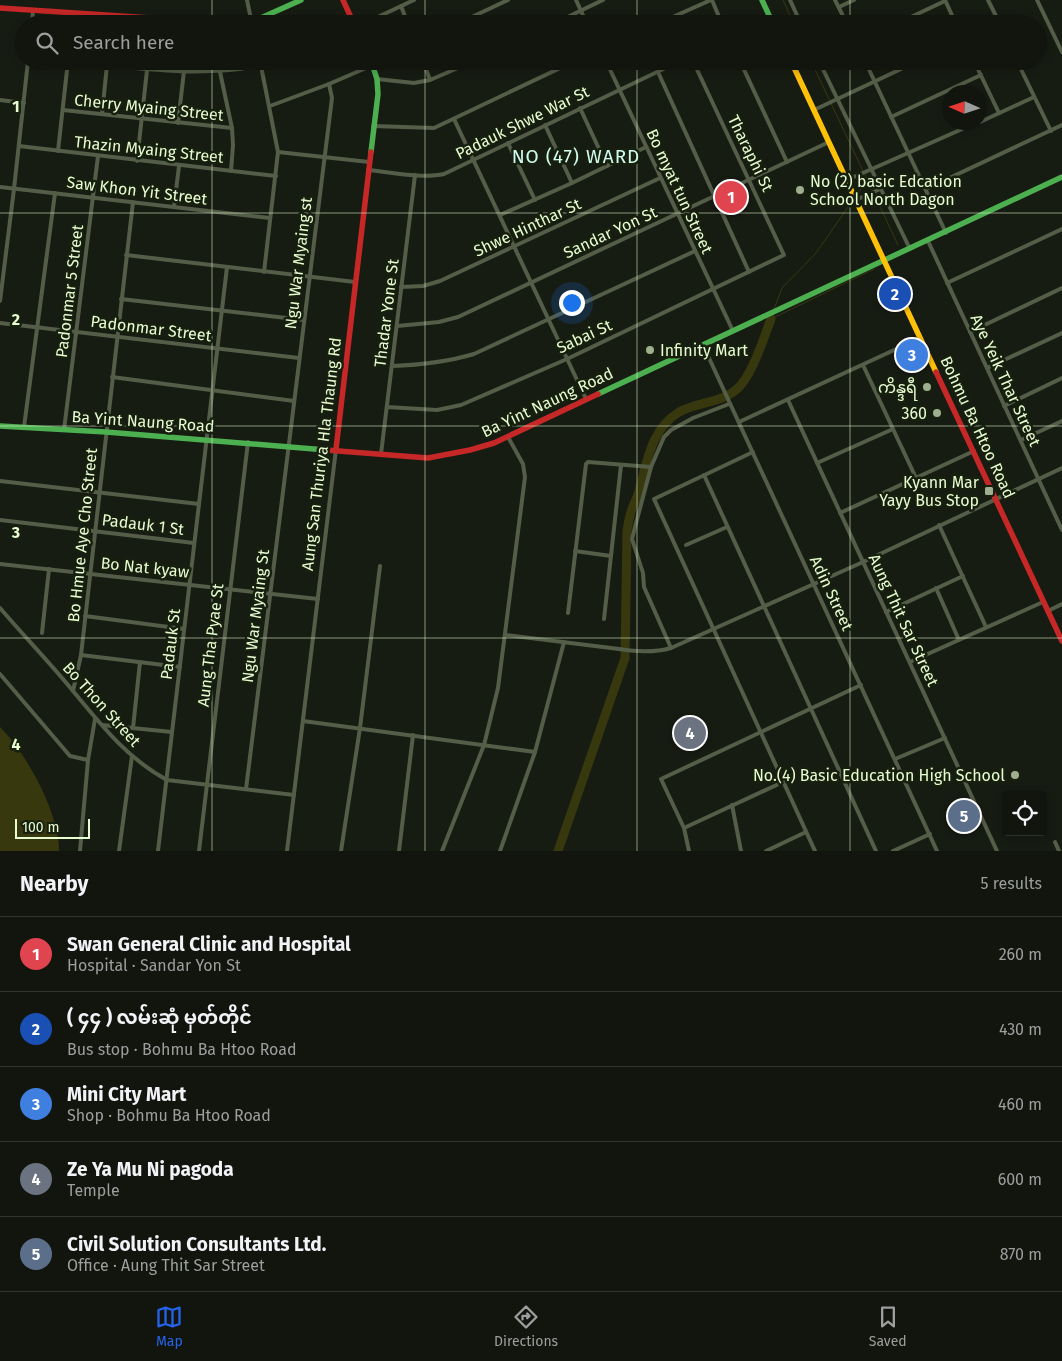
<!DOCTYPE html>
<meta charset="utf-8">
<style>
body{margin:0;font-family:"Fira Sans","Noto Sans Myanmar",sans-serif;background:#1a1e17;color:#f1f3f6}
.controls{position:absolute;right:15px;bottom:15px;display:grid;overflow:hidden;border-radius:5px;box-shadow:0 2px 8px #0003}
.controls button{width:45px;height:45px;display:grid;place-items:center;padding:0;border:0;border-bottom:1px solid #30342e;background:#11150e;color:#f1f3f6;font:25px sans-serif}
.compass{position:absolute;left:942px;top:85px;width:45px;height:45px;border-radius:50%;background:#11150e;box-shadow:0 2px 8px #0003;rotate:273deg}
.scale{position:absolute;left:15px;bottom:12px;width:75px;box-sizing:border-box;padding-left:5px;border:2px solid #e8fcd1;border-top:0;font-size:14px;line-height:18px;white-space:nowrap;color:#e8fcd1;-webkit-text-stroke:4px #17200f;paint-order:stroke}
.you{position:absolute;left:571px;top:302px;width:18px;height:18px;margin:-12px;border:4px solid #fff;border-radius:50%;background:#1a73e8;box-shadow:0 0 0 8px #1a73e833}
.badge{display:grid;place-items:center;width:32px;height:32px;border-radius:50%;background:#2563eb;color:#fff;font-size:16px;font-weight:700}
.pin{position:absolute;translate:-50% -50%;border:2px solid #fff;box-shadow:0 1px 5px #0006}
.list{margin:0;padding:0;list-style:none}
h2{display:flex;justify-content:space-between;align-items:center;height:65px;margin:0;padding:0 20px;font-size:21px}
h2 small{font-size:16px;font-weight:400;color:#9c9f9e}
.list li{display:grid;grid-template-columns:32px 1fr auto;gap:15px;align-items:center;box-sizing:border-box;height:75px;padding:0 20px;border-top:1px solid #30342e}
.list b{display:block;font-size:19px;white-space:nowrap}
.list p{margin:0;font-size:16px;white-space:nowrap;color:#9c9f9e}
.list em{font-size:16px;font-style:normal;color:#9c9f9e}
.icon{flex:none;width:28px;height:28px;fill:none;stroke:currentColor;stroke-width:2;stroke-linecap:round;stroke-linejoin:round}
.map{position:relative;flex:none;width:1062px;height:851px;overflow:hidden}
.search{position:absolute;background:#11150e;box-shadow:0 2px 8px #0003;left:15px;right:15px;top:15px;height:55px;display:flex;align-items:center;gap:12px;box-sizing:border-box;padding:0 18px;border-radius:28px;color:#9c9f9e;font-size:19px}
.sheet{height:440px;background:#11150e}
nav{display:flex;justify-content:space-around;align-items:center;box-sizing:border-box;height:70px;border-top:1px solid #30342e;background:#11150e;font-size:14px;color:#9c9f9e}
nav a{display:grid;justify-items:center;gap:2px}
nav .on{color:#2563eb}
.map>svg:first-child{display:block}
.water{fill:#38380e}
.lines{fill:none;stroke-linecap:round;stroke-linejoin:round}
.stream{stroke:#38380e;stroke-width:1}
.river{stroke:#38380e;stroke-width:9}
.street{stroke:#545d48;stroke-width:4}
.fast{stroke:#4caf50;stroke-width:5.5}
.slow{stroke:#ffc107;stroke-width:5.5}
.jam{stroke:#c62828;stroke-width:5.5}
.grid{fill:none;stroke:#e8fcd1;stroke-width:1;stroke-opacity:0.55}
.poi-dot{fill:#9fae8e;stroke:#17200f;stroke-width:2}
.labels{text-anchor:middle;stroke-width:5;stroke-linejoin:round;paint-order:stroke}
.street-label{font-size:16px;fill:#e8fcd1;stroke:#17200f}
.poi-label{font-size:16px;fill:#e8fcd1;stroke:#17200f;text-anchor:end}
.quarter-label{font-size:19px;letter-spacing:1px;fill:#d3fcf1;stroke:#17200f}
.grid-label{font-size:16px;text-anchor:middle;font-weight:bold;fill:#e8fcd1;stroke:#17200f;stroke-width:5;stroke-linejoin:round;paint-order:stroke}
</style>
<div class="map">
<svg width="1062" height="851" viewBox="0 0 1062 851">
<rect width="100%" height="100%" fill="#171c13"/>
<path class="water" d="M 0,727 C 27,754 59,813 59,851 L 0,851 Z"/>
<g class="lines">
<g class="stream">
<path d="M 783,0 L 794,24"/>
<path d="M 811,61 L 863,171"/>
<path d="M 868,181 L 898,245"/>
<path d="M 857,195 L 867,180 L 865,175"/>
<path d="M 774,309 L 782,288 L 816,253 L 853,200"/>
<path d="M 771,319 L 874,269"/>
</g>
<path class="river" d="M 558,851 L 625,658 L 627,531 C 628,525 629,518 631,512 C 633,505 637,498 639,491 C 647,462 651,429 679,412 C 697,402 720,403 736,390 C 751,379 764,337 771,319"/>
<g class="street">
<path d="M 247,0 L 252,24"/>
<path d="M 576,0 L 587,24"/>
<path d="M 712,0 L 722,24"/>
<path d="M 790,0 L 801,24"/>
<path d="M 835,0 L 847,24"/>
<path d="M 945,0 L 956,24"/>
<path d="M 988,0 L 1000,24"/>
<path d="M 1037,0 L 1062,52"/>
<path d="M 401,6 L 408,24"/>
<path d="M 839,7 L 854,0"/>
<path d="M 32,24 L 33,10"/>
<path d="M 363,24 L 414,0"/>
<path d="M 457,24 L 508,0"/>
<path d="M 553,24 L 603,0"/>
<path d="M 657,24 L 711,0"/>
<path d="M 896,24 L 945,1"/>
<path d="M 72,61 C 141,69 212,80 281,61"/>
<path d="M 260,61 L 278,152 L 264,272"/>
<path d="M 423,61 L 430,80"/>
<path d="M 606,61 L 733,331"/>
<path d="M 740,61 L 787,162"/>
<path d="M 819,61 L 910,249"/>
<path d="M 865,61 L 946,233"/>
<path d="M 974,61 L 999,113"/>
<path d="M 1017,61 L 1051,131"/>
<path d="M 220,72 L 232,128 L 233,145 L 231,171"/>
<path d="M 658,72 L 749,272"/>
<path d="M 377,79 L 414,83 L 430,80 L 474,61"/>
<path d="M 0,100 L 24,103"/>
<path d="M 270,106 L 329,84 L 373,65"/>
<path d="M 580,108 L 607,166"/>
<path d="M 63,110 L 232,128"/>
<path d="M 814,110 L 918,61"/>
<path d="M 102,114 L 107,65"/>
<path d="M 891,117 L 981,75"/>
<path d="M 454,119 L 586,399"/>
<path d="M 980,122 L 1034,97"/>
<path d="M 178,123 L 184,71"/>
<path d="M 545,125 L 572,183"/>
<path d="M 373,126 L 434,128 L 575,61"/>
<path d="M 508,143 L 535,200"/>
<path d="M 19,146 L 276,176"/>
<path d="M 58,151 L 68,61"/>
<path d="M 278,152 L 369,162"/>
<path d="M 137,161 L 148,61"/>
<path d="M 368,170 C 390,172 423,179 444,174 L 680,61"/>
<path d="M 847,180 L 978,122"/>
<path d="M 0,187 L 270,218"/>
<path d="M 926,189 L 1062,125"/>
<path d="M 856,200 L 880,189"/>
<path d="M 174,207 L 179,166"/>
<path d="M 500,215 L 572,183 L 646,147"/>
<path d="M 928,241 L 1062,530"/>
<path d="M 126,255 L 355,282"/>
<path d="M 947,283 L 1062,229"/>
<path d="M 401,287 L 423,286 L 440,281 L 660,178"/>
<path d="M 121,299 L 304,320"/>
<path d="M 0,301 L 14,189 L 28,61"/>
<path d="M 0,323 L 299,358"/>
<path d="M 397,326 L 439,322 L 458,317 L 829,142"/>
<path d="M 970,332 L 1062,288"/>
<path d="M 703,345 L 937,851"/>
<path d="M 863,365 L 916,478"/>
<path d="M 392,366 C 420,365 447,362 474,354 L 695,251"/>
<path d="M 987,368 L 1062,333"/>
<path d="M 112,377 L 294,401"/>
<path d="M 788,400 L 997,851"/>
<path d="M 1004,406 L 1062,378"/>
<path d="M 387,407 L 437,410 L 461,405 L 567,359 L 784,255 L 693,61"/>
<path d="M 739,422 L 920,338"/>
<path d="M 24,427 L 55,193"/>
<path d="M 64,430 L 98,156"/>
<path d="M 1021,440 L 1062,421"/>
<path d="M 753,452 L 654,499 L 815,851"/>
<path d="M 381,454 L 415,175"/>
<path d="M 817,463 L 893,429"/>
<path d="M 704,475 L 876,851"/>
<path d="M 0,481 L 199,504"/>
<path d="M 840,513 L 974,451"/>
<path d="M 0,520 L 194,543"/>
<path d="M 939,525 L 986,627"/>
<path d="M 686,545 L 727,527"/>
<path d="M 575,551 L 611,556"/>
<path d="M 0,564 L 318,599"/>
<path d="M 936,588 L 959,640"/>
<path d="M 0,608 C 24,636 50,663 73,691 C 101,725 128,759 167,780 L 294,795"/>
<path d="M 1048,611 L 1062,604"/>
<path d="M 886,612 L 963,576"/>
<path d="M 568,613 L 586,464 L 588,462 L 651,467"/>
<path d="M 85,616 L 184,629"/>
<path d="M 604,619 L 621,465"/>
<path d="M 42,633 L 49,569"/>
<path d="M 506,635 L 619,649 C 637,652 654,653 671,648 L 863,562 L 1062,468"/>
<path d="M 671,648 L 644,587 L 643,573 L 632,539 L 635,527 L 651,467 L 664,437 L 671,430 L 693,418 L 729,404"/>
<path d="M 81,655 L 180,667"/>
<path d="M 910,662 L 1043,602"/>
<path d="M 0,674 L 70,756 L 88,760"/>
<path d="M 73,691 L 81,655 L 133,202"/>
<path d="M 303,721 L 535,752"/>
<path d="M 102,725 L 172,732"/>
<path d="M 133,728 L 140,662"/>
<path d="M 895,759 L 945,738"/>
<path d="M 246,789 L 332,98 L 329,84"/>
<path d="M 732,805 L 741,851"/>
<path d="M 684,828 L 783,782"/>
<path d="M 1055,842 L 1059,851"/>
<path d="M 80,851 L 88,760 L 95,719"/>
<path d="M 119,851 L 132,756"/>
<path d="M 158,851 L 227,267"/>
<path d="M 199,851 L 248,442"/>
<path d="M 287,851 L 336,449"/>
<path d="M 341,851 L 360,728 L 380,566"/>
<path d="M 399,851 L 413,735"/>
<path d="M 442,851 L 484,745 L 498,688 L 525,477 L 523,464 L 508,437"/>
<path d="M 500,851 L 535,752 L 564,642"/>
<path d="M 689,851 L 684,828 L 661,779 L 861,685"/>
<path d="M 766,851 L 806,832"/>
<path d="M 893,851 L 930,834"/>
</g>
<g class="fast">
<path d="M 762,0 L 773,24"/>
<path d="M 234,24 L 252,22 L 301,0"/>
<path d="M 371,61 L 377,79 L 378,94 L 371,152"/>
<path d="M 598,394 L 1062,177"/>
<path d="M 0,426 L 106,432 L 326,450"/>
</g>
<path class="slow" d="M 791,61 L 936,372"/>
<g class="jam">
<path d="M 343,0 L 354,24"/>
<path d="M 0,8 L 151,18 L 201,24"/>
<path d="M 936,372 L 1062,641"/>
<path d="M 336,449 L 371,152"/>
<path d="M 326,450 L 428,458 L 470,450 L 494,443 L 598,394"/>
</g>
</g>
<path class="grid" d="M 212,0 L 212,24M 425,0 L 425,24M 637,0 L 637,24M 850,0 L 850,24M 212,61 L 212,851M 425,61 L 425,851M 637,61 L 637,851M 850,61 L 850,851M 0,213 L 1062,213M 0,426 L 1062,426M 0,638 L 1062,638"/>
<g class="poi-dot">
<circle cx="800" cy="190" r="5"/>
<circle cx="650" cy="350" r="5"/>
<circle cx="927" cy="387" r="5"/>
<circle cx="937" cy="413" r="5"/>
<rect x="984" y="486" width="10" height="10" rx="2.5"/>
<circle cx="1015" cy="775" r="5"/>
</g>
<g class="labels">
<g class="street-label">
<text transform="translate(149 107) rotate(6)" y="6">Cherry Myaing Street</text>
<text transform="translate(522 122) rotate(-26)" y="6">Padauk Shwe War St</text>
<text transform="translate(149 149) rotate(6)" y="6">Thazin Myaing Street</text>
<text transform="translate(751 153) rotate(64)" y="6">Tharaphi St</text>
<text transform="translate(137 190) rotate(7)" y="6">Saw Khon Yit Street</text>
<text transform="translate(680 191) rotate(65)" y="6">Bo myat tun Street</text>
<text transform="translate(527 227) rotate(-25)" y="6">Shwe Hinthar St</text>
<text transform="translate(610 232) rotate(-25)" y="6">Sandar Yon St</text>
<text transform="translate(298 263) rotate(-83)" y="6">Ngu War Myaing st</text>
<text transform="translate(69 291) rotate(-83)" y="6">Padonmar 5 Street</text>
<text transform="translate(386 313) rotate(-83)" y="6">Thadar Yone St</text>
<text transform="translate(151 328) rotate(7)" y="6">Padonmar Street</text>
<text transform="translate(584 336) rotate(-25)" y="6">Sabai St</text>
<text transform="translate(1006 380) rotate(65)" y="6">Aye Yeik Thar Street</text>
<text transform="translate(547 402) rotate(-25)" y="6">Ba Yint Naung Road</text>
<text transform="translate(143 421) rotate(4)" y="6">Ba Yint Naung Road</text>
<text transform="translate(978 427) rotate(65)" y="6">Bohmu Ba Htoo Road</text>
<text transform="translate(321 454) rotate(-83)" y="6">Aung San Thuriya Hla Thaung Rd</text>
<text transform="translate(143 524) rotate(7)" y="6">Padauk 1 St</text>
<text transform="translate(82 535) rotate(-84)" y="6">Bo Hmue Aye Cho Street</text>
<text transform="translate(145 567) rotate(6)" y="6">Bo Nat kyaw</text>
<text transform="translate(832 593) rotate(65)" y="6">Adin Street</text>
<text transform="translate(255 616) rotate(-83)" y="6">Ngu War Myaing St</text>
<text transform="translate(904 620) rotate(65)" y="6">Aung Thit Sar Street</text>
<text transform="translate(170 644) rotate(-83)" y="6">Padauk St</text>
<text transform="translate(210 645) rotate(-83)" y="6">Aung Tha Pyae St</text>
<text transform="translate(102 704) rotate(48)" y="6">Bo Thon Street</text>
</g>
<g class="poi-label">
<text x="810" y="187" text-anchor="start">No (2) basic Edcation<tspan x="810" dy="18">School North Dagon</tspan></text>
<text x="660" y="356" text-anchor="start">Infinity Mart</text>
<text x="917" y="393">ကိန္ဒရီ</text>
<text x="927" y="419">360</text>
<text x="979" y="488">Kyann Mar<tspan x="979" dy="18">Yayy Bus Stop</tspan></text>
<text x="1005" y="781">No.(4) Basic Education High School</text>
</g>
<g class="quarter-label">
<text x="576" y="163">NO (47) WARD</text>
</g>
</g>
<g class="grid-label">
<text x="16" y="112">1</text>
<text x="16" y="325">2</text>
<text x="16" y="538">3</text>
<text x="16" y="750">4</text>
</g>
</svg>
<div class="controls">
<button><svg class="icon" aria-label="locate" viewBox="0 0 24 24"><circle cx="12" cy="12" r="6"/><path d="M12 2v4M12 18v4M2 12h4M18 12h4"/></svg></button>
</div>
<svg class="compass" viewBox="-18 -18 36 36"><path d="M0-13l5 13h-10z" fill="#e53935"/><path d="M0 13l5-13h-10z" fill="#9c9f9e"/></svg>
<div class="scale">100 m</div>
<div class="you"></div>
<div class="pin badge" style="left:731px;top:197px;background:#e0444e">1</div>
<div class="pin badge" style="left:895px;top:294px;background:#1a4fb4">2</div>
<div class="pin badge" style="left:912px;top:355px;background:#3f7fe0">3</div>
<div class="pin badge" style="left:690px;top:733px;background:#6b7280">4</div>
<div class="pin badge" style="left:964px;top:816px;background:#5c6f8a">5</div>
<div class="search"><svg class="icon" aria-label="search" viewBox="0 0 24 24"><circle cx="10" cy="10" r="6"/><path d="M15 15l6 6"/></svg>Search here</div>
</div>
<section class="sheet">
<h2>Nearby<small>5 results</small></h2>
<ul class="list">
<li><span class="badge" style="background:#e0444e">1</span><div><b>Swan General Clinic and Hospital</b><p>Hospital · Sandar Yon St</p></div><em>260 m</em></li>
<li><span class="badge" style="background:#1a4fb4">2</span><div><b>( ၄၄ ) လမ်းဆုံ မှတ်တိုင်</b><p>Bus stop · Bohmu Ba Htoo Road</p></div><em>430 m</em></li>
<li><span class="badge" style="background:#3f7fe0">3</span><div><b>Mini City Mart</b><p>Shop · Bohmu Ba Htoo Road</p></div><em>460 m</em></li>
<li><span class="badge" style="background:#6b7280">4</span><div><b>Ze Ya Mu Ni pagoda</b><p>Temple</p></div><em>600 m</em></li>
<li><span class="badge" style="background:#5c6f8a">5</span><div><b>Civil Solution Consultants Ltd.</b><p>Office · Aung Thit Sar Street</p></div><em>870 m</em></li>
</ul>
</section>
<nav>
<a class="on"><svg class="icon" aria-label="map" viewBox="0 0 24 24"><path d="M3 6l6-2 6 2 6-2v14l-6 2-6-2-6 2zM9 4v14M15 6v14"/></svg>Map</a>
<a><svg class="icon" aria-label="directions" viewBox="0 0 24 24"><path d="M12 3l9 9-9 9-9-9zM9 14v-3h6M13 9l2 2-2 2"/></svg>Directions</a>
<a><svg class="icon" aria-label="saved" viewBox="0 0 24 24"><path d="M7 4h10v16l-5-4-5 4z"/></svg>Saved</a>
</nav>
